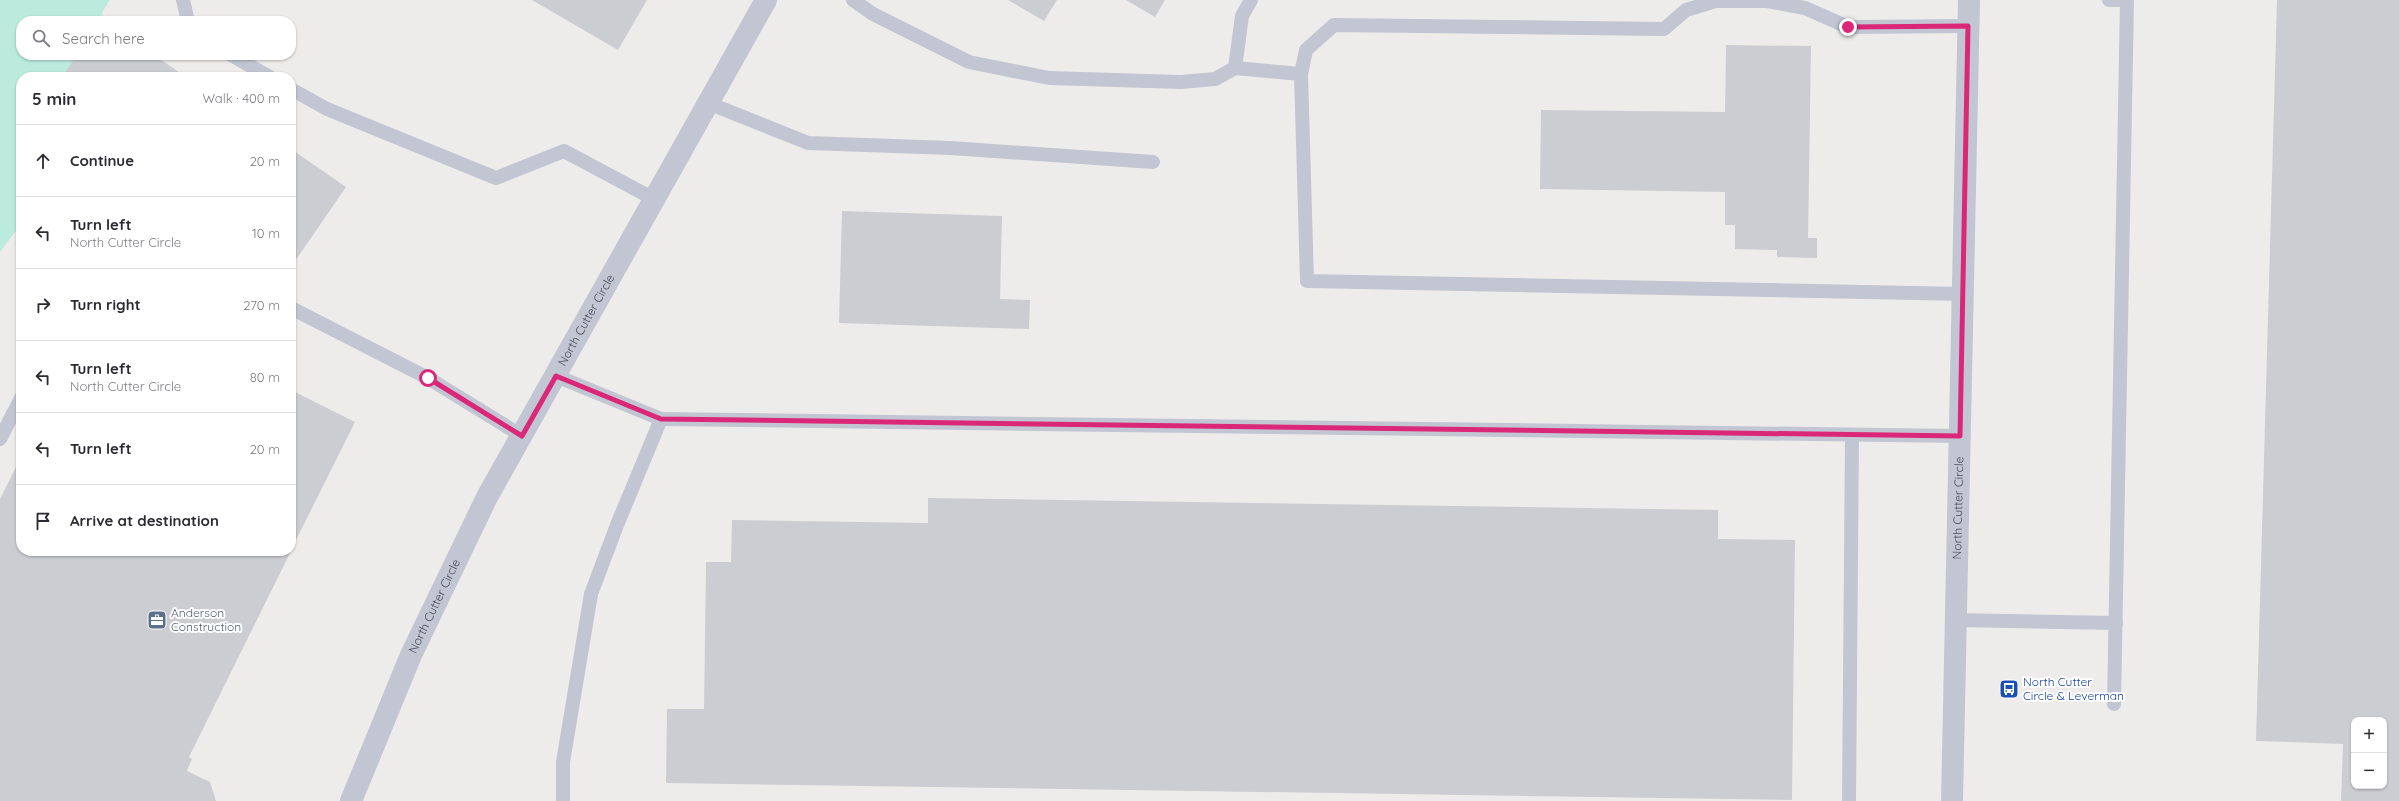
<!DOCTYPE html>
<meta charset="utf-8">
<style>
body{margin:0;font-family:Quicksand,sans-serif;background:#f2f2f3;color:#2b2b33}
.controls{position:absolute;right:12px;bottom:12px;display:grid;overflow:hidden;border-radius:8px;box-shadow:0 1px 3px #0004}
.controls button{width:36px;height:36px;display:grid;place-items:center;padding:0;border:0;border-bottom:1px solid #e1e1e2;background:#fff;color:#2b2b33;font:20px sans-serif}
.stop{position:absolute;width:12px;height:12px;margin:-9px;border:3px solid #db2777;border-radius:50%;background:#fff}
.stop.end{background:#db2777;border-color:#fff;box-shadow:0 1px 4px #0008}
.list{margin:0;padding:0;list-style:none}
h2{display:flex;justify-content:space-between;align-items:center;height:52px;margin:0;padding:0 16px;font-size:17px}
h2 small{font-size:13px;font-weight:400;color:#7c7c81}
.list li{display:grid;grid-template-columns:26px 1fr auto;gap:12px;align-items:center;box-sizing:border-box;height:72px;padding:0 16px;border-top:1px solid #e1e1e2}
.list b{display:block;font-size:15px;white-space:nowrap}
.list p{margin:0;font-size:13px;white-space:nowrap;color:#7c7c81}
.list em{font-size:13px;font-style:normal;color:#7c7c81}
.icon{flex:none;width:22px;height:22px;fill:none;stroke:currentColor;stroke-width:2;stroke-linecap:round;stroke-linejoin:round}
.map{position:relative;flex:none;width:2399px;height:801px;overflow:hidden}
.search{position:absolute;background:#fff;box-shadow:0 1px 3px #0004;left:16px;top:16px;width:280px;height:44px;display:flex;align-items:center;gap:10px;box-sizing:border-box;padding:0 14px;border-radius:16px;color:#7c7c81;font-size:15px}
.panel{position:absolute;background:#fff;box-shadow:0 1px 3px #0004;left:16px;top:72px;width:280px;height:484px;border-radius:16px}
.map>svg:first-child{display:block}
.green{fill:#bbebdc}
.building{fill:#ccccd3;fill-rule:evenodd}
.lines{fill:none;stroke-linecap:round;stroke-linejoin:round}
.lane{stroke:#c2c6d3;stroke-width:14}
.street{stroke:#c2c6d3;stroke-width:22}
.route{stroke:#db2777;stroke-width:5}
.labels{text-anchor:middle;stroke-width:4;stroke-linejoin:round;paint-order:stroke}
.street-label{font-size:12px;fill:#454958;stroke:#fff}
.service-label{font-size:12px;fill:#4e5e75;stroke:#fff;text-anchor:start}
.transit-label{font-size:12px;fill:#164399;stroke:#fff;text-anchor:start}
</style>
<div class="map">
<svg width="2399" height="801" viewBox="0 0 2399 801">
<rect width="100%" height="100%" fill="#eeeceb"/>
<path class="green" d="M 0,0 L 110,0 L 103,11 L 100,21 L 21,21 L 21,55 L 92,55 L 86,77 L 21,77 L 21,224 L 0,252 Z"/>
<g class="building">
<path d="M 532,0 L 647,0 L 618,50 Z"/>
<path d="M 1008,0 L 1057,0 L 1044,21 Z"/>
<path d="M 1126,0 L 1165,0 L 1155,17 Z"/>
<path d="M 2277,0 L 2399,0 L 2399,801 L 2341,801 L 2343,744 L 2256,741 ZM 2354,720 L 2384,720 L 2384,786 L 2354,786 Z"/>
<path d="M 1726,45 L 1811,46 L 1808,238 L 1817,238 L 1817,258 L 1777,257 L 1777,250 L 1735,249 L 1735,225 L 1725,225 L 1725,192 L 1540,189 L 1541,110 L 1725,112 Z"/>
<path d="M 77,55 L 154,55 L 186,77 L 62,77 Z"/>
<path d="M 291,149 L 346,187 L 291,267 Z"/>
<path d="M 842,211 L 1002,216 L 1000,299 L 1030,300 L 1029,329 L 839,323 Z"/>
<path d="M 291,390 L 355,422 L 291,550 Z"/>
<path d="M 21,457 L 21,551 L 291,551 L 189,757 L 192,759 L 187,771 L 210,782 L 216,801 L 0,801 L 0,499 Z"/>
<path d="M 928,498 L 1718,510 L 1718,539 L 1795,540 L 1792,800 L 666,783 L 667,709 L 704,709 L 706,562 L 731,562 L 732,520 L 928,523 Z"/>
</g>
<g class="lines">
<g class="lane">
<path d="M 183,0 L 188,21"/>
<path d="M 853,0 L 873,14 L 969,62 L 1049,78 L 1181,82 L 1215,79 L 1235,68 L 1301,74"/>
<path d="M 2109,0 L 2127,0"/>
<path d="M 231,55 L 270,77"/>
<path d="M 1235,68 L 1242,16 L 1251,0"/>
<path d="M 291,89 L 327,109 L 496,178 L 564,151 L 654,199"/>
<path d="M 708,103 L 808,143 L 951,148 L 1153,162"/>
<path d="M 1963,294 L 1307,281 L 1301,74 L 1306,50 L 1334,25 L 1664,29 L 1686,10 L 1716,1 L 1767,1 L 1805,8 L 1848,27 L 1968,26"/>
<path d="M 291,308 L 428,378 L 522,436"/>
<path d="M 556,376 L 661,419 L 617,525 L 591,594 L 563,762 L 563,801"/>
<path d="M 661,419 L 1960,436"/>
<path d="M 0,439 L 21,398"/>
<path d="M 1956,620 L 2116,623"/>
<path d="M 2114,704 L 2127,0"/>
<path d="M 1849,801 L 1852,435"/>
</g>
<g class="street">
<path id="s1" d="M 351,801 L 411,655 L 487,497 L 766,0"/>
<path id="s2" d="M 1952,801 L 1969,0"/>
</g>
</g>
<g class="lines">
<path class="route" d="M 428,378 L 522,436 L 556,376 L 661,419 L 1960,436 L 1968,26 L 1848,27"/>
</g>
<defs>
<symbol id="office-square" viewBox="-11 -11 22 22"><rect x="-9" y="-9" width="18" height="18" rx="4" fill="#5c6f8a" stroke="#fff"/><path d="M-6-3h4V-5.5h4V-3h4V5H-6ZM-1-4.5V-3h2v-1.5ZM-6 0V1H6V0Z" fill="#fff"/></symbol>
<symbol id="bus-square" viewBox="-11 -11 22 22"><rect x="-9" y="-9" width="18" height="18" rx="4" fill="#1a4fb4" stroke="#fff"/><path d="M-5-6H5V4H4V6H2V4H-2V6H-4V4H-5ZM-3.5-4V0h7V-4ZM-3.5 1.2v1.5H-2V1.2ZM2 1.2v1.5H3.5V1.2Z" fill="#fff"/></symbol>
</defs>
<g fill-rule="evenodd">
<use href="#office-square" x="146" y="609" width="22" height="22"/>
<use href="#bus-square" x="1998" y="678" width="22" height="22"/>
</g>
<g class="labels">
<g class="street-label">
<text dy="4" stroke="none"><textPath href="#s1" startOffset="536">North Cutter Circle</textPath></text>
<text dy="4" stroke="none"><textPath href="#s2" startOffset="293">North Cutter Circle</textPath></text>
<text dy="4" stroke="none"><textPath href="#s1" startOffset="212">North Cutter Circle</textPath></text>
</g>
<g class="service-label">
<text x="171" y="617">Anderson<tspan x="171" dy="14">Construction</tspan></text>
</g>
<g class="transit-label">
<text x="2023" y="686">North Cutter<tspan x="2023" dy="14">Circle &amp; Leverman</tspan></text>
</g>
</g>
</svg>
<div class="controls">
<button>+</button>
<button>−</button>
</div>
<div class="stop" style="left:428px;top:378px"></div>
<div class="stop end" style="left:1848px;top:27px"></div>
<div class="search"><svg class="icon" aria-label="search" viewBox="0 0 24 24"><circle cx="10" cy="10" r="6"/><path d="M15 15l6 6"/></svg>Search here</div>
<section class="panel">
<h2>5 min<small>Walk · 400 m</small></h2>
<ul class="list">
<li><svg class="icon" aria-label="ahead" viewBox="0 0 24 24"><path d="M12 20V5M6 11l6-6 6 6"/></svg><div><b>Continue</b></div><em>20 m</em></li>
<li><svg class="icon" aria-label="left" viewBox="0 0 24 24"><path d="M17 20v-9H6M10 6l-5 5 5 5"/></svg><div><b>Turn left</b><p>North Cutter Circle</p></div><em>10 m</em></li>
<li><svg class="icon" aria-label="right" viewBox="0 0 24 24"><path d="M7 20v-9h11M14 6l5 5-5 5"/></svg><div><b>Turn right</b></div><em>270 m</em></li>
<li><svg class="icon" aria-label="left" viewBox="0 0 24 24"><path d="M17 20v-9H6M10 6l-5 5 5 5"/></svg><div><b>Turn left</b><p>North Cutter Circle</p></div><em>80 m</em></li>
<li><svg class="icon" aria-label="left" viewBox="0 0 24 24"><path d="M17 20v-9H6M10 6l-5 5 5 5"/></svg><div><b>Turn left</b></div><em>20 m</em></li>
<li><svg class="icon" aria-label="arrive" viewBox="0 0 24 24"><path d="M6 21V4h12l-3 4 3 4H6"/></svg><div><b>Arrive at destination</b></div></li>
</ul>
</section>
</div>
